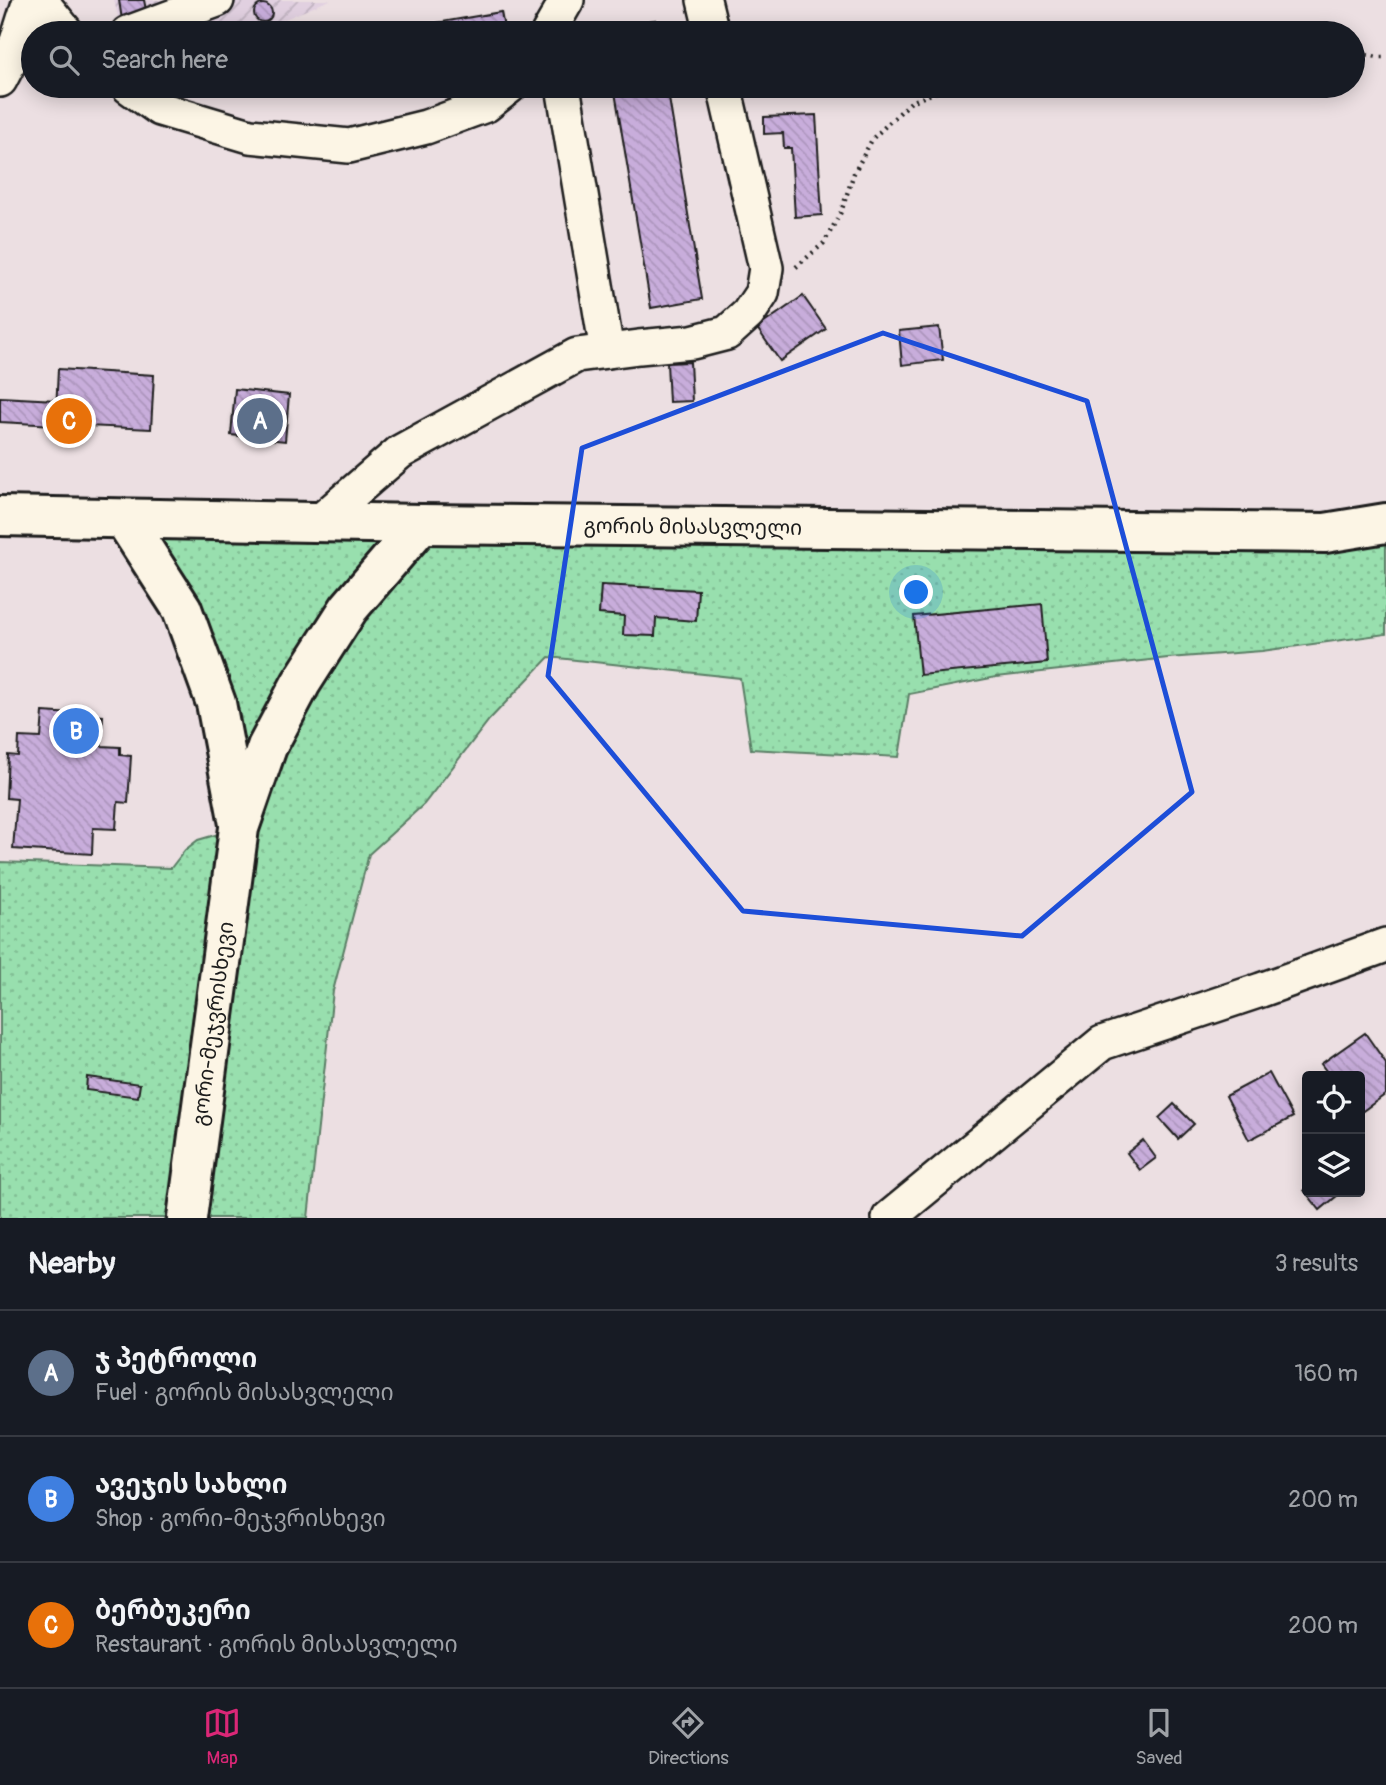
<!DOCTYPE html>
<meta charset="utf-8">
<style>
body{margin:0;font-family:Pangolin,"Noto Sans Georgian",sans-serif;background:#20242c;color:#f1f3f6}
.controls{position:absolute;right:21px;bottom:21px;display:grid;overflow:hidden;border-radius:7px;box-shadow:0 4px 18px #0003}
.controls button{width:63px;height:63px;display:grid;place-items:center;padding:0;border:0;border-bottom:2px solid #363941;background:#171b24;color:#f1f3f6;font:35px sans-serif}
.you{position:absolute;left:917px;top:593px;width:24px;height:24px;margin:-18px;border:5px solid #fff;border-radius:50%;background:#1a73e8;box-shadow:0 0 0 10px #1a73e833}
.badge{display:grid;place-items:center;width:46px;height:46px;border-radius:50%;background:#db2777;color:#fff;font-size:23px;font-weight:700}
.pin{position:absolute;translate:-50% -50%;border:4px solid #fff;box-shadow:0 2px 7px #0006}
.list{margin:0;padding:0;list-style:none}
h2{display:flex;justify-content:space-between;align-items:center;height:91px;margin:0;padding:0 28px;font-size:30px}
h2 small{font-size:23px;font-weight:400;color:#9ea1a6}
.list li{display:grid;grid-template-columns:46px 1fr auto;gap:21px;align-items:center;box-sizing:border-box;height:126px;padding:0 28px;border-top:2px solid #363941}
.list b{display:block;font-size:26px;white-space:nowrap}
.list p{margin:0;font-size:23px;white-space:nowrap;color:#9ea1a6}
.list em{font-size:23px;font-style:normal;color:#9ea1a6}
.icon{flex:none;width:38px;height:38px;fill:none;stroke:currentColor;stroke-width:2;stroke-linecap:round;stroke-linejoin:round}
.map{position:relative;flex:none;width:1386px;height:1218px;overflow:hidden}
.search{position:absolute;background:#171b24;box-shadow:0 4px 18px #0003;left:21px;right:21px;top:21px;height:77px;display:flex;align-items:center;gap:18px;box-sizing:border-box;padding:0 24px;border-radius:38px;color:#9ea1a6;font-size:26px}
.sheet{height:469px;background:#171b24}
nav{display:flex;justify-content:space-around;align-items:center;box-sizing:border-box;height:98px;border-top:2px solid #363941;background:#171b24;font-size:19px;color:#9ea1a6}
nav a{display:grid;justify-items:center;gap:4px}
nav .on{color:#db2777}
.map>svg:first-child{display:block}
.industrial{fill:url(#industrial-furrows)}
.grass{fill:url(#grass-dots);stroke:#5a7e65;stroke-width:2}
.building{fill:url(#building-back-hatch);stroke:#1c1c1c;stroke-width:2}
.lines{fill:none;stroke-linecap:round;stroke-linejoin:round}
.minor-casing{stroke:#1c1c1c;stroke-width:38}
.major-casing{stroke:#1c1c1c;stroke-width:44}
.path{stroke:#1c1c1c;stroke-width:4.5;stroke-dasharray:2 5;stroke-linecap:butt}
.minor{stroke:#fcf5e5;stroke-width:33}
.major{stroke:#fcf5e5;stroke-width:38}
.marked{fill:none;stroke:#1d4ed8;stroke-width:5;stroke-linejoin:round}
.labels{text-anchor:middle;stroke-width:6;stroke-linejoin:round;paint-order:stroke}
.street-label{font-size:21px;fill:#1c1c1c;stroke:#fcf5e5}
</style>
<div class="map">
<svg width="1386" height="1218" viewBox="0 0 1386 1218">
<defs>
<pattern id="industrial-furrows" width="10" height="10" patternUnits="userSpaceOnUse" patternTransform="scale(1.75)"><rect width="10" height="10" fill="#e1d0e0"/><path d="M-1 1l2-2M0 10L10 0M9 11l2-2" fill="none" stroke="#c0b2c0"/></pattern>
<pattern id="grass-dots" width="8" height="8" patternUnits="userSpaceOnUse" patternTransform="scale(1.75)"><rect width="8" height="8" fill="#98dfae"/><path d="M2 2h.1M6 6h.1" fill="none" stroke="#82bf95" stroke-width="1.8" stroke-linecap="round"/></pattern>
<pattern id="building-back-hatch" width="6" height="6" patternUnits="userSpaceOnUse" patternTransform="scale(1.75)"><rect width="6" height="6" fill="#c8addb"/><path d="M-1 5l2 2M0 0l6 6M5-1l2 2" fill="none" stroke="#ab94bb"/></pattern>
</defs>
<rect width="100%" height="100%" fill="#ecdfe2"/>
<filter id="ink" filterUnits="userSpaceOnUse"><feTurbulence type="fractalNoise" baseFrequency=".0143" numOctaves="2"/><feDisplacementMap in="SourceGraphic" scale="14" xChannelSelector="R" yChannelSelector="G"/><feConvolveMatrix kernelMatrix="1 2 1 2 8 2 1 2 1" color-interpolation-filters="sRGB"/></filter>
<g filter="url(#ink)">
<path class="industrial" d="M 114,0 L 330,0 L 252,33 L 122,33 Z"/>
<path class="grass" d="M 124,519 L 1386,523 L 1386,634 L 1262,651 L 1168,658 L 996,677 L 909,694 L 899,757 L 751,749 L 740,678 L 549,657 L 489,720 L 424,804 L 369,854 L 333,991 L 308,1218 L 0,1218 L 0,862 L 171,868 L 185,850 L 198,840 L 239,828 L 216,703 Z"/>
<g class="building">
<path d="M 119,0 L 144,0 L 147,15 L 122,20 Z"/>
<circle cx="263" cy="13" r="9"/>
<path d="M 501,12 L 505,33 L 438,33 L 436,23 Z"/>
<path d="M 655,20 L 658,33 L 605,33 L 604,28 Z"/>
<path d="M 614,86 L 667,86 L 702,299 L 651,308 Z"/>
<path d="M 816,115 L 822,215 L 795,217 L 791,148 L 784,148 L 783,133 L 764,134 L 764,117 Z"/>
<path d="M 803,296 L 826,329 L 780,361 L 757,328 Z"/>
<path d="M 939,327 L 943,360 L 902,365 L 899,331 Z"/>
<path d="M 690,362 L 692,401 L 669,402 L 667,363 Z"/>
<path d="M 58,369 L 154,375 L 151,429 L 87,426 L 87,435 L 55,433 Z"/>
<path d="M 235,389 L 289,395 L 285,441 L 231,435 Z"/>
<path d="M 0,397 L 56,400 L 55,425 L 0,422 Z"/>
<path d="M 601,585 L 698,590 L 696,621 L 656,618 L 655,636 L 623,635 L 624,616 L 599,614 Z"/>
<path d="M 1042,604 L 1047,663 L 920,675 L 914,616 Z"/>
<path d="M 43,712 L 103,716 L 101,746 L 120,747 L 120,755 L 131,756 L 128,803 L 118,802 L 116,829 L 93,828 L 92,854 L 13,849 L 17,799 L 6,798 L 8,755 L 18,756 L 19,737 L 41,738 Z"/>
<path d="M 1365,1033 L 1386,1063 L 1386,1094 L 1360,1113 L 1360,1076 L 1330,1076 L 1321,1064 Z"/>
<path d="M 1269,1073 L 1293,1117 L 1249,1140 L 1226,1096 Z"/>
<path d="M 87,1077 L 140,1084 L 138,1097 L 86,1090 Z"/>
<path d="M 1174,1104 L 1194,1124 L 1178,1139 L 1159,1118 Z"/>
<path d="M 1143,1140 L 1156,1158 L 1140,1170 L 1127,1153 Z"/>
<path d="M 1307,1188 L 1307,1192 L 1336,1192 L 1338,1195 L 1320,1210 L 1304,1190 Z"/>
</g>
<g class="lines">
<defs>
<g id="minor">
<path d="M 40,0 L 67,33"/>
<path d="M 704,0 L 712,33"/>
<path d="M 128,33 L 217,0"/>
<path d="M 548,33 L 567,0"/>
<path d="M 0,80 L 12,57 L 30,0"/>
<path d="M 128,86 L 160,109 L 250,136 L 349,146 L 426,127 L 486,105 L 510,86"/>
<path d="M 563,86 L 607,351"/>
<path d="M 319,522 L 400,452 L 577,355 L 639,347 L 692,342 L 727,333 L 748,314 L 762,293 L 766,268 L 724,86"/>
<path d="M 889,1218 L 1102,1043 L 1261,990 L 1386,945"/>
</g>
<g id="major">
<path id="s1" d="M 0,516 L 421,524 L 1325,533 L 1386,523"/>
<path d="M 124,519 L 182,609 L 216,703 L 239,824"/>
<path id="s2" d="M 187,1218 L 239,828 L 267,747 L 301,683 L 349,608 L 421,524"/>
</g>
</defs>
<use href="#minor" class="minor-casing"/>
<use href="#major" class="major-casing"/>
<g class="path">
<path d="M 1142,33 L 1201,27 L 1262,33"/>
<path d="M 1353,53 L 1378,57 L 1386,57"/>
<path d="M 796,267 L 824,243 L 841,212 L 854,173 L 873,138 L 911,102 L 951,86"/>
</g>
<use href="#minor" class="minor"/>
<use href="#major" class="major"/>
</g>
</g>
<path class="marked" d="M 883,333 L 1087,401 L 1192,792 L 1022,936 L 743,911 L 548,676 L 582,448 Z"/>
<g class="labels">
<g class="street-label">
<text dy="7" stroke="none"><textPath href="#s1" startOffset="693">გორის მისასვლელი</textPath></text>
<text dy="7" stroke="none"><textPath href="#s2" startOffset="196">გორი-მეჯვრისხევი</textPath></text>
</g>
</g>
</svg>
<div class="controls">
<button><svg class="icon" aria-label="locate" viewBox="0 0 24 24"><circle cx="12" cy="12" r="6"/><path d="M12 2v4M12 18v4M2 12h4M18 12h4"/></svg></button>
<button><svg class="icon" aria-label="layers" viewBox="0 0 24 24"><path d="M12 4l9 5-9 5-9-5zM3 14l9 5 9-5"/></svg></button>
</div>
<div class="you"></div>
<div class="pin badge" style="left:260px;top:421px;background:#5c6f8a">A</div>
<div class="pin badge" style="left:76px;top:731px;background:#3f7fe0">B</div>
<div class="pin badge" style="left:69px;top:421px;background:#e8710a">C</div>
<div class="search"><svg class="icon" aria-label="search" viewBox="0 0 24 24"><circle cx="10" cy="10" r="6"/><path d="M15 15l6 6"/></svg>Search here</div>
</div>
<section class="sheet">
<h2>Nearby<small>3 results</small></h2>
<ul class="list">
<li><span class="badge" style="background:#5c6f8a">A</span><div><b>ჯ პეტროლი</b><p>Fuel · გორის მისასვლელი</p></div><em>160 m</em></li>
<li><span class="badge" style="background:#3f7fe0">B</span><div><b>ავეჯის სახლი</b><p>Shop · გორი-მეჯვრისხევი</p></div><em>200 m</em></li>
<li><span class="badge" style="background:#e8710a">C</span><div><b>ბერბუკერი</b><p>Restaurant · გორის მისასვლელი</p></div><em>200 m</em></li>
</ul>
</section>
<nav>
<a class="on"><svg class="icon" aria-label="map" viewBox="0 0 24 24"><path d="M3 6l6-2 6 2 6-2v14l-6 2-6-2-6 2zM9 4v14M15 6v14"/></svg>Map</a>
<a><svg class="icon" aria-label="directions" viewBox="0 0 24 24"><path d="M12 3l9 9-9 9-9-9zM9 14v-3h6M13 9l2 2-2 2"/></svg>Directions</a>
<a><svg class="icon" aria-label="saved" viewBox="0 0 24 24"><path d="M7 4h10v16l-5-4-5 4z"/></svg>Saved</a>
</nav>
